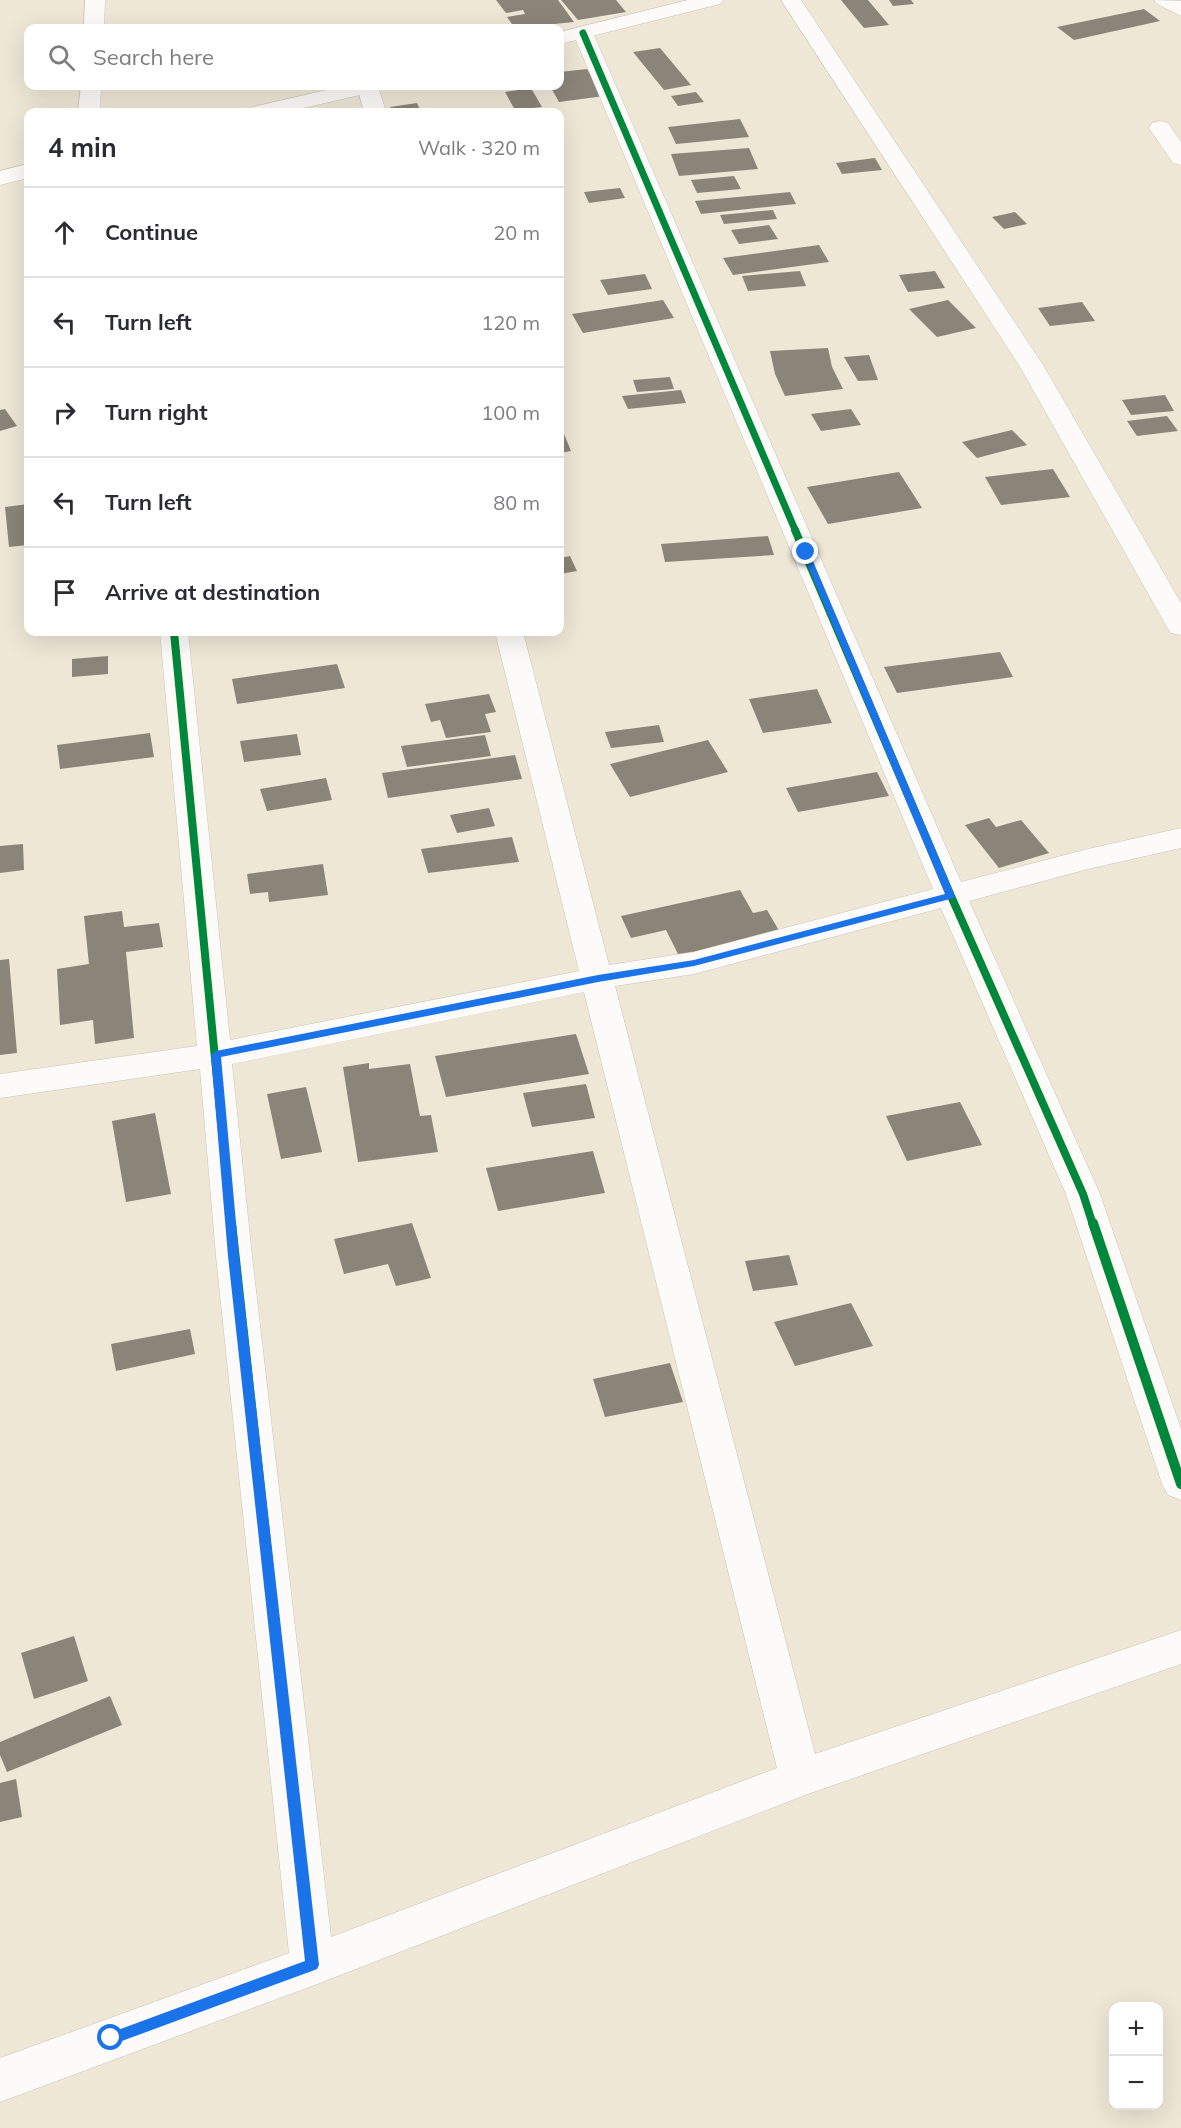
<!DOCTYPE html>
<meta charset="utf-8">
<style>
body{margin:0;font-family:Mulish,sans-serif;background:#f2f2f3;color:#2b2b33}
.controls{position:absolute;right:18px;bottom:18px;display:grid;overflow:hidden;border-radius:12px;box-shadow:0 6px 24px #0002}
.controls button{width:54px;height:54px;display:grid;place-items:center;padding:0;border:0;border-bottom:2px solid #e1e1e2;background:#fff;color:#2b2b33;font:30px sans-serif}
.stop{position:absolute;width:18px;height:18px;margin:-14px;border:4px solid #1a73e8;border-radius:50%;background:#fff}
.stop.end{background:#1a73e8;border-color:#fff;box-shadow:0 2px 6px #0008}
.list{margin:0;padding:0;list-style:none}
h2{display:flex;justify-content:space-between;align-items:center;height:78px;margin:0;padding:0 24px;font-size:26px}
h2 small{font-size:20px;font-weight:400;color:#7c7c81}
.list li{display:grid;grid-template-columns:39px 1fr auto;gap:18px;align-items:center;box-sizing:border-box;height:90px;padding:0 24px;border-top:2px solid #e1e1e2}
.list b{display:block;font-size:22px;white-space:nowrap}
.list em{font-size:20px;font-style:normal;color:#7c7c81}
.icon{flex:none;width:33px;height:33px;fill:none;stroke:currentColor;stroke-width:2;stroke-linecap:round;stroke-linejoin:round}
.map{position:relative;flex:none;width:1181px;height:2128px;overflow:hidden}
.search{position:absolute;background:#fff;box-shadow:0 6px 24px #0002;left:24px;top:24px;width:540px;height:66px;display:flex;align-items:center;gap:15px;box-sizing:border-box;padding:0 21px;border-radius:12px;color:#7c7c81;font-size:22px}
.panel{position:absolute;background:#fff;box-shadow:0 6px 24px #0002;left:24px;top:108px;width:540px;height:528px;border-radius:12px}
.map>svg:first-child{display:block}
.building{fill:#8a8578}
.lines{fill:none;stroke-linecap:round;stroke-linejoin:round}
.minor-casing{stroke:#cbc5b8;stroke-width:1}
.tertiary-casing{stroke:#cbc5b8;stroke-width:1}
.minor{fill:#fcfbf9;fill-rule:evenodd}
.tertiary{fill:#fcfbf9;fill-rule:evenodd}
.cycleway-far2-casing{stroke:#fff9ed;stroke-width:10}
.cycleway-far1-casing{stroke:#fff9ed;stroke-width:12}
.cycleway-casing{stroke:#fff9ed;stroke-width:14}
.cycleway-far2{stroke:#00873e;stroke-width:7}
.cycleway-far1{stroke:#00873e;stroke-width:8}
.cycleway{stroke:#00873e;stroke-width:10}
.route{fill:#1a73e8}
</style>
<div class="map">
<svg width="1181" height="2128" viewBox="0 0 1181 2128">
<rect width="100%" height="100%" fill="#eee7d6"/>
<g class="building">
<path d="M 496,0 L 558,0 L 574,22 L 515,28 L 507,17 L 525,14 L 523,10 L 506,13 Z"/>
<path d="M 561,0 L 616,0 L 626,12 L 578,20 Z"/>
<path d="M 841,0 L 868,0 L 889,25 L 864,28 Z"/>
<path d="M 889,0 L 911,0 L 914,4 L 893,6 Z"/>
<path d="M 1144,9 L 1160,21 L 1074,40 L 1057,27 Z"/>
<path d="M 660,48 L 691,85 L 664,90 L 633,52 Z"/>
<path d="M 587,69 L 604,96 L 559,102 L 550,86 L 560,86 L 560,72 Z"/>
<path d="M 531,88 L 542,107 L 515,110 L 505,92 Z"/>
<path d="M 696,92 L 704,102 L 678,106 L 671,96 Z"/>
<path d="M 417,103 L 421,112 L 393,112 L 390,107 Z"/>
<path d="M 740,119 L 749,137 L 676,144 L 668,127 Z"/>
<path d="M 749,148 L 758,169 L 679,176 L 671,154 Z"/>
<path d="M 875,158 L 882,170 L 842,174 L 836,163 Z"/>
<path d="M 734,176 L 741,189 L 697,193 L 691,180 Z"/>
<path d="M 620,188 L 625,198 L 589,203 L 584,192 Z"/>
<path d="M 790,192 L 796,204 L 701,214 L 695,201 Z"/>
<path d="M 773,210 L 777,219 L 724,224 L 720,215 Z"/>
<path d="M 1015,212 L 1027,224 L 1004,229 L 992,217 Z"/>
<path d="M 769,225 L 778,239 L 739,244 L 731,230 Z"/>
<path d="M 819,245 L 829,262 L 733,275 L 723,258 Z"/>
<path d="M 800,271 L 806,286 L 748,291 L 742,276 Z"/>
<path d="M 935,271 L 945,288 L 908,292 L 899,275 Z"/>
<path d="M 645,274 L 652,289 L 608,295 L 600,280 Z"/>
<path d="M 663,300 L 674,318 L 583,333 L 572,314 Z"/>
<path d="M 948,300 L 976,328 L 937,337 L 909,309 Z"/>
<path d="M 1082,302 L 1095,321 L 1050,326 L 1038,308 Z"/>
<path d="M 828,348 L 832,367 L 843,389 L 785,396 L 775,374 L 770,351 Z"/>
<path d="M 869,355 L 878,380 L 858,381 L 844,357 Z"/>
<path d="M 670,377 L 674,389 L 637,392 L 633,380 Z"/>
<path d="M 681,390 L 686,403 L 628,409 L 622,396 Z"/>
<path d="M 1165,395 L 1174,411 L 1131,415 L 1122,400 Z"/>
<path d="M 5,409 L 17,426 L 0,431 L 0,410 Z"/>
<path d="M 851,409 L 861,425 L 821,431 L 811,414 Z"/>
<path d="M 1167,416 L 1178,431 L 1137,436 L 1127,421 Z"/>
<path d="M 560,429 L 562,429 L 571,451 L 560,453 Z"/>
<path d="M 1012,430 L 1027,445 L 977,458 L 962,442 Z"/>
<path d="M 1053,469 L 1070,497 L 1001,505 L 985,477 Z"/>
<path d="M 899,472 L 922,508 L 828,524 L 807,487 Z"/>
<path d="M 28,504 L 28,545 L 9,547 L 5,507 Z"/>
<path d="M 768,536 L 774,555 L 665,562 L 661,544 Z"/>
<path d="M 570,556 L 577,571 L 560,574 L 560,558 Z"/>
<path d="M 1000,652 L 1013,677 L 897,693 L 884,667 Z"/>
<path d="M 108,656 L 108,674 L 72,677 L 72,659 Z"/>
<path d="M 337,664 L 345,688 L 237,704 L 232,679 Z"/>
<path d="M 817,689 L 832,723 L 763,733 L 749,699 Z"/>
<path d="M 489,694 L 496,712 L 485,714 L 491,732 L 446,738 L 440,720 L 431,722 L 425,704 Z"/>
<path d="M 659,725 L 664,742 L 611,748 L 605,732 Z"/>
<path d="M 150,733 L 154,757 L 60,769 L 57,745 Z"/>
<path d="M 297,734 L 301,755 L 244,762 L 240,741 Z"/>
<path d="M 485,735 L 491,756 L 407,767 L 401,746 Z"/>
<path d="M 708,740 L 728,772 L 630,797 L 610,764 Z"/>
<path d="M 515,755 L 522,779 L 388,798 L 382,773 Z"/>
<path d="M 877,772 L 889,796 L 798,812 L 786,788 Z"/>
<path d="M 326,778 L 332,800 L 267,811 L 260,789 Z"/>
<path d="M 489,808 L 495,826 L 457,833 L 450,815 Z"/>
<path d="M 989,818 L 996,827 L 1021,820 L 1049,853 L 999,868 L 965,825 Z"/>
<path d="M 512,837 L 519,862 L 428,873 L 421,849 Z"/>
<path d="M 23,844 L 24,870 L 0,873 L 0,846 Z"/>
<path d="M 323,864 L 328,895 L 269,902 L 268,892 L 250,894 L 247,874 Z"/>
<path d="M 740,890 L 753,913 L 767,910 L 781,934 L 679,956 L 666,930 L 631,938 L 621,916 Z"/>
<path d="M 122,911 L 124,927 L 159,923 L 163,947 L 126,952 L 134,1038 L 95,1044 L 93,1020 L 60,1025 L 57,969 L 89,964 L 84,916 Z"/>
<path d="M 9,959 L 17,1053 L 0,1055 L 0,960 Z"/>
<path d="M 576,1034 L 589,1074 L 446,1097 L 435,1056 Z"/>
<path d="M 369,1063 L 369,1069 L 410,1064 L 420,1116 L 431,1115 L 438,1152 L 358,1162 L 343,1067 Z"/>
<path d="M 586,1084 L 595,1118 L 532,1127 L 523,1093 Z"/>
<path d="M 306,1087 L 322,1152 L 281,1159 L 267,1094 Z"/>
<path d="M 960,1102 L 982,1145 L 907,1161 L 886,1116 Z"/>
<path d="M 155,1113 L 171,1194 L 126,1202 L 112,1121 Z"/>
<path d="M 593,1151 L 605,1193 L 498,1211 L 486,1168 Z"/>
<path d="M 412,1223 L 431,1278 L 396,1286 L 388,1264 L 344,1274 L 334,1239 Z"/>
<path d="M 789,1255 L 798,1285 L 753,1291 L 745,1261 Z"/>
<path d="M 851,1303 L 873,1346 L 795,1366 L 774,1322 Z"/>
<path d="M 190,1329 L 195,1354 L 116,1371 L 111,1344 Z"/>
<path d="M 670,1363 L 683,1402 L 605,1417 L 593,1379 Z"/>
<path d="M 74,1636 L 88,1681 L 34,1699 L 21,1653 Z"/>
<path d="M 110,1696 L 122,1725 L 7,1772 L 0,1755 L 0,1742 Z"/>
<path d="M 16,1779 L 22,1817 L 0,1822 L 0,1783 Z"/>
</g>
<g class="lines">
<defs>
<g id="minor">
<path d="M 85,0 L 105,0 L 104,28 L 84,28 Z"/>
<path d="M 781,0 L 801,0 L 1043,365 L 1181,603 L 1181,635 L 1171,633 L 1167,627 L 1019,365 Z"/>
<path d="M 1154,0 L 1181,1 L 1181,16 L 1157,4 Z"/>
<path d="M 583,27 L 590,29 L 593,33 L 961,882 L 1088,849 L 1181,828 L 1181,848 L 1088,869 L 969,901 L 1100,1194 L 1181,1429 L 1181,1500 L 1168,1495 L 1162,1484 L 1066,1194 L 941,908 L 694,974 L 615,986 L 815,1754 L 1181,1630 L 1181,1664 L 805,1795 L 312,1986 L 0,2102 L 0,2058 L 289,1953 L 216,1256 L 200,1069 L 0,1098 L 0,1074 L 197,1046 L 160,632 L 188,632 L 230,1040 L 579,971 L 495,632 L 523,632 L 609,965 L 694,952 L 933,889 L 573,33 L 576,29 ZM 584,992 L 777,1768 L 331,1937 L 252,1256 L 232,1064 Z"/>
<path d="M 81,86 L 101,86 L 100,112 L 78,112 Z"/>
<path d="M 357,86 L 378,86 L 386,112 L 364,112 Z"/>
<path d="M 1160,121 L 1168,123 L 1181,142 L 1181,165 L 1173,163 L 1149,128 L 1152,123 Z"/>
</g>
<g id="tertiary">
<path d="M 688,0 L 723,0 L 720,4 L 560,44 L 560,32 Z"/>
<path d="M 344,86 L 380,86 L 377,91 L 286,112 L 250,112 L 253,107 Z"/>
<path d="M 28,164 L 28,178 L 0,185 L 0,171 Z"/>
</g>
</defs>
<use href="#minor" class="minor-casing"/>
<use href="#tertiary" class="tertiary-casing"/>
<use href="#minor" class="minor"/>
<use href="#tertiary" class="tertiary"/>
<defs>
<path id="cycleway-far2" d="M 583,33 L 796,532"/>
<g id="cycleway-far1">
<path d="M 795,530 L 951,896 L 1083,1194 L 1093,1225"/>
<path d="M 174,632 L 231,1225"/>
</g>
<g id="cycleway">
<path d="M 231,1223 L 312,1965"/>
<path d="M 1093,1223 L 1181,1484"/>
</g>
</defs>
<use href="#cycleway-far2" class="cycleway-far2-casing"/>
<use href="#cycleway-far1" class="cycleway-far1-casing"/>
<use href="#cycleway" class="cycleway-casing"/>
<use href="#cycleway-far2" class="cycleway-far2"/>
<use href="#cycleway-far1" class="cycleway-far1"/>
<use href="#cycleway" class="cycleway"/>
</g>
<path class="route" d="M 806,550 L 809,552 L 955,896 L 954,898 L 694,966 L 598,982 L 221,1057 L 239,1256 L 319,1965 L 317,1969 L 312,1971 L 111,2045 L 107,2043 L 105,2038 L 107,2034 L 305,1961 L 228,1256 L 211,1055 L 216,1051 L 598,975 L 694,960 L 945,894 L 802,552 Z"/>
</svg>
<div class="controls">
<button>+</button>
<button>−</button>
</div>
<div class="stop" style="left:111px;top:2038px"></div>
<div class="stop end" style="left:806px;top:552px"></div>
<div class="search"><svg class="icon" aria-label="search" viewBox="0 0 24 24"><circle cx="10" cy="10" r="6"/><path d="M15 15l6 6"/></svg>Search here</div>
<section class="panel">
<h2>4 min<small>Walk · 320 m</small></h2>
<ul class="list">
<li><svg class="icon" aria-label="ahead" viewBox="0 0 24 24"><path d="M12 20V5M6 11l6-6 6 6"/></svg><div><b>Continue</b></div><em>20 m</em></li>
<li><svg class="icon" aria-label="left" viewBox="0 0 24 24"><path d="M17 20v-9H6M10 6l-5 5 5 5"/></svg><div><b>Turn left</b></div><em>120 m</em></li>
<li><svg class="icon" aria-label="right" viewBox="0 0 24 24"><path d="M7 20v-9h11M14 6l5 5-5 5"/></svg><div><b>Turn right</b></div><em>100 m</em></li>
<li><svg class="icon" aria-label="left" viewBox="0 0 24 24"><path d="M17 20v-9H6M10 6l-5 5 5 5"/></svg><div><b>Turn left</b></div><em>80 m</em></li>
<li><svg class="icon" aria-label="arrive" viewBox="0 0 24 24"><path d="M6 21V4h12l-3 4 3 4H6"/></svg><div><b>Arrive at destination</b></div></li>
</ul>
</section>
</div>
